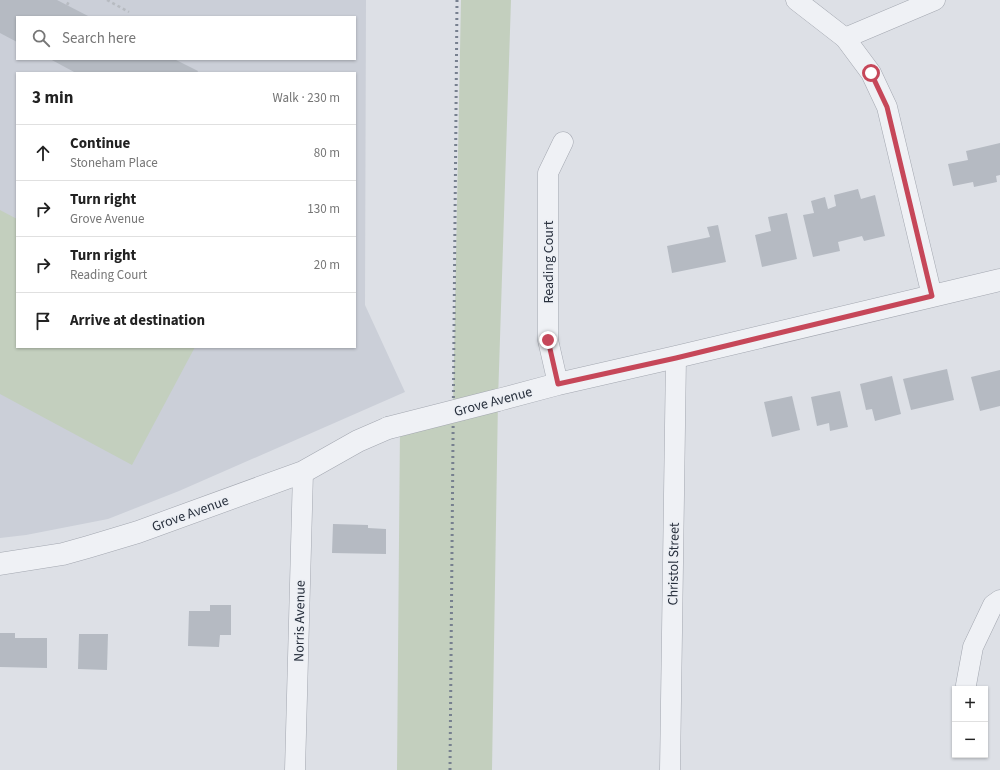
<!DOCTYPE html>
<meta charset="utf-8">
<style>
body{margin:0;font-family:"Source Sans 3",sans-serif;background:#f2f2f2;color:#222}
.controls{position:absolute;right:12px;bottom:12px;display:grid;overflow:hidden;border-radius:0px;box-shadow:0 1px 3px #0004}
.controls button{width:36px;height:36px;display:grid;place-items:center;padding:0;border:0;border-bottom:1px solid #e0e0e0;background:#fff;color:#222;font:20px sans-serif}
.stop{position:absolute;width:12px;height:12px;margin:-9px;border:3px solid #c64759;border-radius:50%;background:#fff}
.stop.end{background:#c64759;border-color:#fff;box-shadow:0 1px 4px #0008}
.list{margin:0;padding:0;list-style:none}
h2{display:flex;justify-content:space-between;align-items:center;height:52px;margin:0;padding:0 16px;font-size:17px}
h2 small{font-size:13px;font-weight:400;color:#767676}
.list li{display:grid;grid-template-columns:26px 1fr auto;gap:12px;align-items:center;box-sizing:border-box;height:56px;padding:0 16px;border-top:1px solid #e0e0e0}
.list b{display:block;font-size:15px;white-space:nowrap}
.list p{margin:0;font-size:13px;white-space:nowrap;color:#767676}
.list em{font-size:13px;font-style:normal;color:#767676}
.icon{flex:none;width:22px;height:22px;fill:none;stroke:currentColor;stroke-width:2;stroke-linecap:round;stroke-linejoin:round}
.map{position:relative;flex:none;width:1000px;height:770px;overflow:hidden}
.search{position:absolute;background:#fff;box-shadow:0 1px 3px #0004;left:16px;top:16px;width:340px;height:44px;display:flex;align-items:center;gap:10px;box-sizing:border-box;padding:0 14px;border-radius:0px;color:#767676;font-size:15px}
.panel{position:absolute;background:#fff;box-shadow:0 1px 3px #0004;left:16px;top:72px;width:340px;height:276px;border-radius:0px}
.map>svg:first-child{display:block}
.built{fill:#cbcfd8;fill-rule:evenodd}
.green{fill:#c3cfbe}
.building{fill:#b5bac2}
.lines{fill:none;stroke-linecap:round;stroke-linejoin:round}
.minor-casing{stroke:#a3a7b0;stroke-width:21}
.tertiary-casing{stroke:#a3a7b0;stroke-width:23}
.path{stroke:#b7bbc1;stroke-width:2.5;stroke-dasharray:3 3;stroke-linecap:butt}
.minor{stroke:#eff1f5;stroke-width:20}
.tertiary{stroke:#eff1f5;stroke-width:22}
.rail{stroke:#77808f;stroke-width:3;stroke-dasharray:2 4;stroke-linecap:butt}
.tertiary-bridge-casing{stroke:#a3a7b0;stroke-width:23;stroke-linecap:butt}
.tertiary-bridge{stroke:#eff1f5;stroke-width:22}
.route{stroke:#c64759;stroke-width:5}
.labels{text-anchor:middle;stroke-width:3;stroke-linejoin:round;paint-order:stroke}
.street-label{font-size:14px;fill:#272f3c;stroke:#eceff4}
</style>
<div class="map">
<svg width="1000" height="770" viewBox="0 0 1000 770">
<rect width="100%" height="100%" fill="#dde0e6"/>
<path class="built" d="M 0,0 L 366,0 L 365,305 L 405,392 L 179,491 L 108,519 L 26,535 L 0,538 ZM 17,17 L 355,17 L 355,59 L 17,59 ZM 17,73 L 355,73 L 355,347 L 17,347 Z"/>
<g class="green">
<path d="M 461,0 L 511,0 L 498,400 L 492,770 L 397,770 L 400,426 L 453,411 Z"/>
<path d="M 0,210 L 17,219 L 17,347 L 195,347 L 132,465 L 0,394 Z"/>
</g>
<g class="building">
<path d="M 0,0 L 57,0 L 90,17 L 17,17 L 17,42 L 0,33 Z"/>
<path d="M 50,59 L 174,59 L 198,71 L 197,73 L 76,73 Z"/>
<path d="M 1000,143 L 1000,175 L 996,176 L 997,182 L 974,187 L 973,182 L 953,186 L 948,164 L 968,160 L 966,151 Z"/>
<path d="M 858,189 L 861,199 L 875,195 L 885,236 L 864,241 L 862,236 L 838,242 L 840,251 L 813,257 L 803,215 L 814,213 L 811,201 L 825,197 L 828,209 L 836,206 L 834,195 Z"/>
<path d="M 787,213 L 797,259 L 762,267 L 755,235 L 771,231 L 768,217 Z"/>
<path d="M 718,225 L 726,262 L 672,273 L 667,246 L 710,237 L 707,227 Z"/>
<path d="M 947,369 L 954,400 L 911,410 L 903,379 Z"/>
<path d="M 1000,370 L 1000,406 L 980,411 L 971,377 Z"/>
<path d="M 892,376 L 901,414 L 875,421 L 872,409 L 866,410 L 860,384 Z"/>
<path d="M 840,391 L 848,427 L 830,431 L 829,423 L 817,426 L 811,397 Z"/>
<path d="M 792,396 L 800,430 L 772,437 L 764,402 Z"/>
<path d="M 333,524 L 368,525 L 368,528 L 386,529 L 386,554 L 332,553 Z"/>
<path d="M 210,605 L 231,605 L 231,635 L 220,635 L 219,647 L 188,646 L 189,611 L 210,611 Z"/>
<path d="M 0,633 L 15,633 L 15,638 L 47,638 L 47,668 L 0,667 Z"/>
<path d="M 79,634 L 108,634 L 107,670 L 78,669 Z"/>
</g>
<g class="lines">
<defs>
<g id="minor">
<path d="M 796,0 L 845,38 L 871,73 L 887,107 L 932,296"/>
<path d="M 845,38 L 935,0"/>
<path d="M 558,384 L 548,340 L 548,173 L 563,142"/>
<path d="M 966,685 L 973,647 L 993,605 L 1000,600"/>
<path d="M 295,770 L 303,472"/>
<path d="M 670,770 L 676,357"/>
</g>
<g id="tertiary">
<path d="M 498,400 L 558,384 L 676,357 L 1000,280"/>
<path d="M 0,564 L 63,554 L 88,547 L 138,532 L 303,472 L 358,441 L 388,428"/>
</g>
</defs>
<use href="#minor" class="minor-casing"/>
<use href="#tertiary" class="tertiary-casing"/>
<g class="path">
<path d="M 107,0 L 129,12"/>
<path d="M 67,5 L 70,0"/>
</g>
<use href="#minor" class="minor"/>
<use href="#tertiary" class="tertiary"/>
<path class="rail" d="M 450,770 L 457,0"/>
<defs>
<path id="tertiary-bridge" d="M 388,428 L 498,400"/>
</defs>
<use href="#tertiary-bridge" class="tertiary-bridge-casing"/>
<use href="#tertiary-bridge" class="tertiary-bridge"/>
</g>
<g class="lines">
<path class="route" d="M 548,340 L 558,384 L 676,358 L 932,296 L 887,107 L 871,73"/>
</g>
<g class="labels">
<g class="street-label">
<text transform="translate(548 262) rotate(-90)" y="5">Reading Court</text>
<text transform="translate(493 401) rotate(-15)" y="5">Grove Avenue</text>
<text transform="translate(190 513) rotate(-20)" y="5">Grove Avenue</text>
<text transform="translate(673 564) rotate(-89)" y="5">Christol Street</text>
<text transform="translate(299 621) rotate(-89)" y="5">Norris Avenue</text>
</g>
</g>
</svg>
<div class="controls">
<button>+</button>
<button>−</button>
</div>
<div class="stop" style="left:871px;top:73px"></div>
<div class="stop end" style="left:548px;top:340px"></div>
<div class="search"><svg class="icon" aria-label="search" viewBox="0 0 24 24"><circle cx="10" cy="10" r="6"/><path d="M15 15l6 6"/></svg>Search here</div>
<section class="panel">
<h2>3 min<small>Walk · 230 m</small></h2>
<ul class="list">
<li><svg class="icon" aria-label="ahead" viewBox="0 0 24 24"><path d="M12 20V5M6 11l6-6 6 6"/></svg><div><b>Continue</b><p>Stoneham Place</p></div><em>80 m</em></li>
<li><svg class="icon" aria-label="right" viewBox="0 0 24 24"><path d="M7 20v-9h11M14 6l5 5-5 5"/></svg><div><b>Turn right</b><p>Grove Avenue</p></div><em>130 m</em></li>
<li><svg class="icon" aria-label="right" viewBox="0 0 24 24"><path d="M7 20v-9h11M14 6l5 5-5 5"/></svg><div><b>Turn right</b><p>Reading Court</p></div><em>20 m</em></li>
<li><svg class="icon" aria-label="arrive" viewBox="0 0 24 24"><path d="M6 21V4h12l-3 4 3 4H6"/></svg><div><b>Arrive at destination</b></div></li>
</ul>
</section>
</div>
